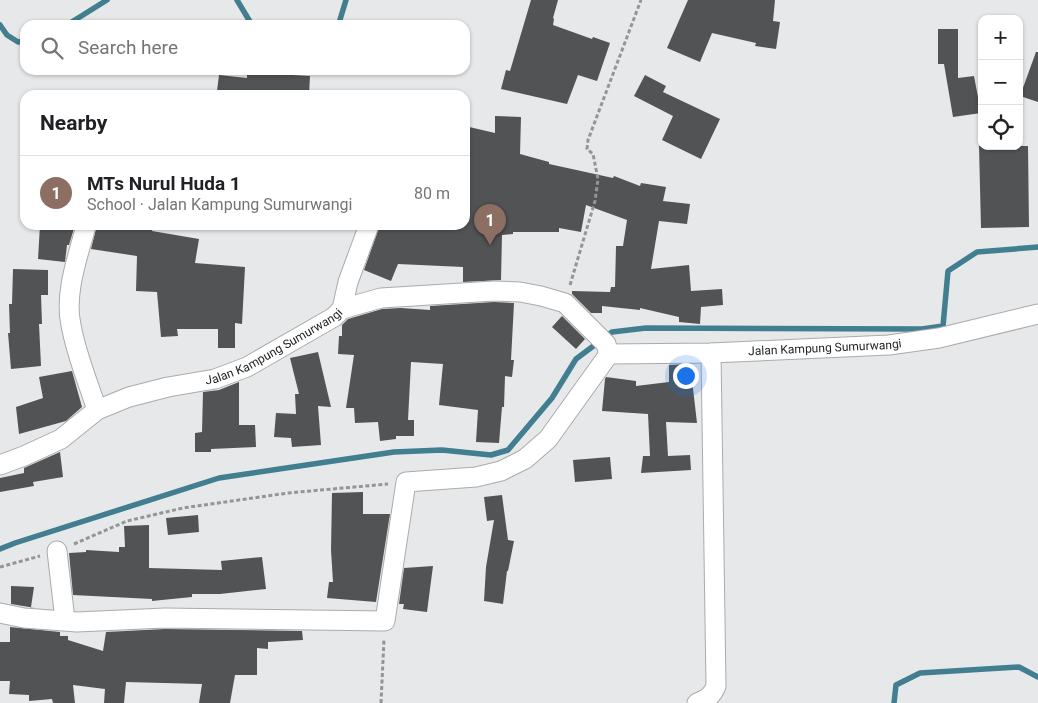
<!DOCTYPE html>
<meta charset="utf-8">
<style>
body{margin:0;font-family:Roboto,sans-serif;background:#f2f2f2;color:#202124}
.controls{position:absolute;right:15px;top:15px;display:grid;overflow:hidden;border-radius:10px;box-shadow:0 1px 4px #0004}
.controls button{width:45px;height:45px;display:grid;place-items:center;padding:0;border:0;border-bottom:1px solid #e0e0e0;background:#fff;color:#202124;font:25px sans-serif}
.you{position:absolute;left:685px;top:375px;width:18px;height:18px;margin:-12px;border:4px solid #fff;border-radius:50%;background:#1a73e8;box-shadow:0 0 0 8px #1a73e833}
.badge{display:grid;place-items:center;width:32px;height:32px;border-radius:50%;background:#ea580c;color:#fff;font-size:16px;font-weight:700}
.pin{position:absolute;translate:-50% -41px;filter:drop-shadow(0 1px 2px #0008)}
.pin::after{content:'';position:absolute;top:26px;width:18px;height:15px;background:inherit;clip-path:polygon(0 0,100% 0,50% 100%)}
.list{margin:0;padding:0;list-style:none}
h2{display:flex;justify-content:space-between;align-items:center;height:65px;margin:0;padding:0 20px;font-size:21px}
h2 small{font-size:16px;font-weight:400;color:#757577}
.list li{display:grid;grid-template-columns:32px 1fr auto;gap:15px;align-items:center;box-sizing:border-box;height:75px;padding:0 20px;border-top:1px solid #e0e0e0}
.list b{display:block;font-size:19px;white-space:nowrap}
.list p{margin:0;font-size:16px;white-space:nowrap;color:#757577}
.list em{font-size:16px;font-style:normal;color:#757577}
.icon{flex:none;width:28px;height:28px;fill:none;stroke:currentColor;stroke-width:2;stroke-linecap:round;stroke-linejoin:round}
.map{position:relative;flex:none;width:1038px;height:703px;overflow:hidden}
.search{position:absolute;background:#fff;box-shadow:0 1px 4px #0004;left:20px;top:20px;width:450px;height:55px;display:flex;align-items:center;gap:12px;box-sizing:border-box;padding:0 18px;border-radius:15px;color:#757577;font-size:19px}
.panel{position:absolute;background:#fff;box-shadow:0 1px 4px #0004;left:20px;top:90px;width:450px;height:140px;border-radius:15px}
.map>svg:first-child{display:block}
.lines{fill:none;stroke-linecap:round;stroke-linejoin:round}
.stream{stroke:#407e90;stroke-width:5.5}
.building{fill:#525354}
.minor-casing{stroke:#a9abac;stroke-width:21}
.path{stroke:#949596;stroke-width:3;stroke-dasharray:4 2.5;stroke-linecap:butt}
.minor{stroke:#fff;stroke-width:19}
.labels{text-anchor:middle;stroke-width:5;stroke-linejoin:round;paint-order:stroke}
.street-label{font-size:12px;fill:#232424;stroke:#f3f5f6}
</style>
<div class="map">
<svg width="1038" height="703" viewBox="0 0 1038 703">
<rect width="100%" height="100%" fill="#e6e8e9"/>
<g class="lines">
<g class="stream">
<path d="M 237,0 L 252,25"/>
<path d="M 0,25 L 7,35 L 18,42 L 25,41"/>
<path d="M 67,25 L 107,0"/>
<path d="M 336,25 L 339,23 L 346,0"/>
<path d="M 0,549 L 15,543 L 219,478 L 394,452 L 442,450 L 491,455 L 508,450 L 552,398 L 576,359 L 612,332 L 646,328 L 922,329 L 943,326 L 948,271 L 977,252 L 1038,247"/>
<path d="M 894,703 L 896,685 L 920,673 L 1019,667 L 1038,677"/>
</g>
</g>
<g class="building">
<path d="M 531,0 L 558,0 L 553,18 L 554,19 L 553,25 L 592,39 L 593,37 L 610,43 L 597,81 L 578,75 L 567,104 L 501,89 L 506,70 L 510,71 Z"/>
<path d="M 688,0 L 775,0 L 773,21 L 780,22 L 776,49 L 755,46 L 756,43 L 712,33 L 700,62 L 667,48 Z"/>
<path d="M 938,29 L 958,29 L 958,78 L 974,76 L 981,113 L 953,117 L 944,64 L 938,64 Z"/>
<path d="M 1036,52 L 1038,52 L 1038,102 L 1020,96 Z"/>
<path d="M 247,71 L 275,71 L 275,74 L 310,76 L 309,95 L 238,95 L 217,91 L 219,75 L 247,78 Z"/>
<path d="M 645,75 L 666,86 L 663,92 L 720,119 L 701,159 L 662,140 L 673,116 L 634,96 Z"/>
<path d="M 495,116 L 521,117 L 520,154 L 549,162 L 549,164 L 613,178 L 614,176 L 640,186 L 641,183 L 666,187 L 663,201 L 690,204 L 687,224 L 659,221 L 651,269 L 689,265 L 691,291 L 722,289 L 723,305 L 701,307 L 700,324 L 679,322 L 679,317 L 640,308 L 640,310 L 602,306 L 602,313 L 591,313 L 572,294 L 572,291 L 610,292 L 611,287 L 615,287 L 616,246 L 623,246 L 627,220 L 586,205 L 581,232 L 559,228 L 559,232 L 513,232 L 513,234 L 502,235 L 501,280 L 463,282 L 463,267 L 398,264 L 391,281 L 364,270 L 380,225 L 465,225 L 465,126 L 495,133 Z"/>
<path d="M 979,146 L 1028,146 L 1029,227 L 981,228 Z"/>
<path d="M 40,225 L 75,225 L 69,245 L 67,245 L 65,262 L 38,259 Z"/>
<path d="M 97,225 L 153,225 L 152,231 L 199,239 L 195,263 L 245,267 L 242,324 L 235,323 L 235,348 L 218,348 L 218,329 L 177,329 L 178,336 L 161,337 L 157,292 L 136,291 L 137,256 L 91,249 Z"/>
<path d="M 13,269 L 48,270 L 48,295 L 41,295 L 42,324 L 39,324 L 41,366 L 11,369 L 8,333 L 10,333 L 9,304 L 12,304 Z"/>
<path d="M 494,302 L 514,303 L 511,360 L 514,360 L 512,377 L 505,376 L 504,407 L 502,407 L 499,443 L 476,442 L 478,410 L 439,405 L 443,364 L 411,362 L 408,420 L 414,420 L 414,436 L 396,436 L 396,439 L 380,441 L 378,422 L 355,423 L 354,408 L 346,408 L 354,355 L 338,354 L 339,336 L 342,336 L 342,325 L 348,319 L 382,309 L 401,308 L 430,310 L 430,306 Z"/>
<path d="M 562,316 L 585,339 L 576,349 L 552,327 Z"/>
<path d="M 318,352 L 331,407 L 318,406 L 321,445 L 292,447 L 291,438 L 274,437 L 276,413 L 296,414 L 295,394 L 299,394 L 290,358 Z"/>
<path d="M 688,364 L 688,380 L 692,380 L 697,423 L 666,422 L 668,456 L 690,455 L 691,470 L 641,473 L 643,456 L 650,456 L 648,414 L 602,411 L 605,379 L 606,377 L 636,381 L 636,386 L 669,382 L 669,365 Z"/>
<path d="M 72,371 L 82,407 L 66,421 L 19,434 L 16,407 L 43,398 L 39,377 Z"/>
<path d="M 239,382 L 239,425 L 255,425 L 256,447 L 211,449 L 211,452 L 195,452 L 195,433 L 202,432 L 203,392 L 219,390 Z"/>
<path d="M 60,452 L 63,477 L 33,482 L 34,486 L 0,492 L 0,478 L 24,473 L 24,468 Z"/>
<path d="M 610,457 L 612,479 L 575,482 L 573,460 Z"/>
<path d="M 363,492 L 363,514 L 390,514 L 376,602 L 327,598 L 329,582 L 333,582 L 331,550 L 332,493 Z"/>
<path d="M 502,495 L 508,540 L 514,541 L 508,571 L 507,571 L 503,604 L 484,601 L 486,567 L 494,520 L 487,521 L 484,497 Z"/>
<path d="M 198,515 L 199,532 L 168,535 L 166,518 Z"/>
<path d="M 149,525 L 149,568 L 222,570 L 221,561 L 262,557 L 266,589 L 220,594 L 192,594 L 192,597 L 152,601 L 152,599 L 73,595 L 69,553 L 86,552 L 86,550 L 119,552 L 119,547 L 125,547 L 124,526 Z"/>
<path d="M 433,566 L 427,612 L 403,609 L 404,604 L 399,604 L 404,568 Z"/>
<path d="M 11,586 L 34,587 L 31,607 L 35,608 L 11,604 Z"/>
<path d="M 10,627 L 60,632 L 60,636 L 68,636 L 68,640 L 103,651 L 106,632 L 165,629 L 302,631 L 303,640 L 268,642 L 268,649 L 257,648 L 257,675 L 235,675 L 230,703 L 199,703 L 202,684 L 126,682 L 124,703 L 104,703 L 105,689 L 73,685 L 75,703 L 53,703 L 52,699 L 29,701 L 29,695 L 9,694 L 10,681 L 0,681 L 0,642 L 10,642 Z"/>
</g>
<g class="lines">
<defs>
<g id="minor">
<path d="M 86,226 C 78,256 64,294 71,325 C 76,354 88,382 97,410"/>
<path d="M 342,309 L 348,282 L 369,225"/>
<path id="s1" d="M 609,354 L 711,353 L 889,345 L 939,338 L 1038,314"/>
<path id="s2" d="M 0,465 L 24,456 L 61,439 L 97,410 L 129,397 L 168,387 L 215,379 L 247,367 L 334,317 L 342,309 L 381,298 L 494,291 L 520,292 L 541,296 L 565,303 L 606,344 L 609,354"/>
<path d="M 57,551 L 65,620"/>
<path d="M 0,613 L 24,618 L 77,622 L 165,618 L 385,621 L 406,482 L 476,477 L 501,471 L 525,459 L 548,439 L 609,354"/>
<path d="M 697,703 C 707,699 712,696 716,686 L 711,353"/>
</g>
</defs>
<use href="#minor" class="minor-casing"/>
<g class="path">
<path d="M 570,285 L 595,201 L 598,179 L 593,154 L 587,149 L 588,140 L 641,0"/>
<path d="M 74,544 L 127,521 L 183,508 L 288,493 L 388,484"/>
<path d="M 0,567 L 40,556"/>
<path d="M 381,703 L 384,639"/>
</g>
<use href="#minor" class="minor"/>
</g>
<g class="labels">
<g class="street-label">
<text dy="4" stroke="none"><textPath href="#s2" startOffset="302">Jalan Kampung Sumurwangi</textPath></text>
<text dy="4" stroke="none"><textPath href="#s1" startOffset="216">Jalan Kampung Sumurwangi</textPath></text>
</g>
</g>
</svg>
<div class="controls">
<button>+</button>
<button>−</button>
<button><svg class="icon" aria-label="locate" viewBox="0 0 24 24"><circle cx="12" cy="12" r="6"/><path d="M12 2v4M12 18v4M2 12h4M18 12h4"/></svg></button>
</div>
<div class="you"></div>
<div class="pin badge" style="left:490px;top:245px;background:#8d6e63">1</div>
<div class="search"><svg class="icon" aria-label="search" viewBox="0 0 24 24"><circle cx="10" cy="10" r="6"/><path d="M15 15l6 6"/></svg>Search here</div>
<section class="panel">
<h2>Nearby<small></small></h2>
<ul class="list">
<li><span class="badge" style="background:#8d6e63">1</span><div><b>MTs Nurul Huda 1</b><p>School · Jalan Kampung Sumurwangi</p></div><em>80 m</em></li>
</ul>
</section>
</div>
